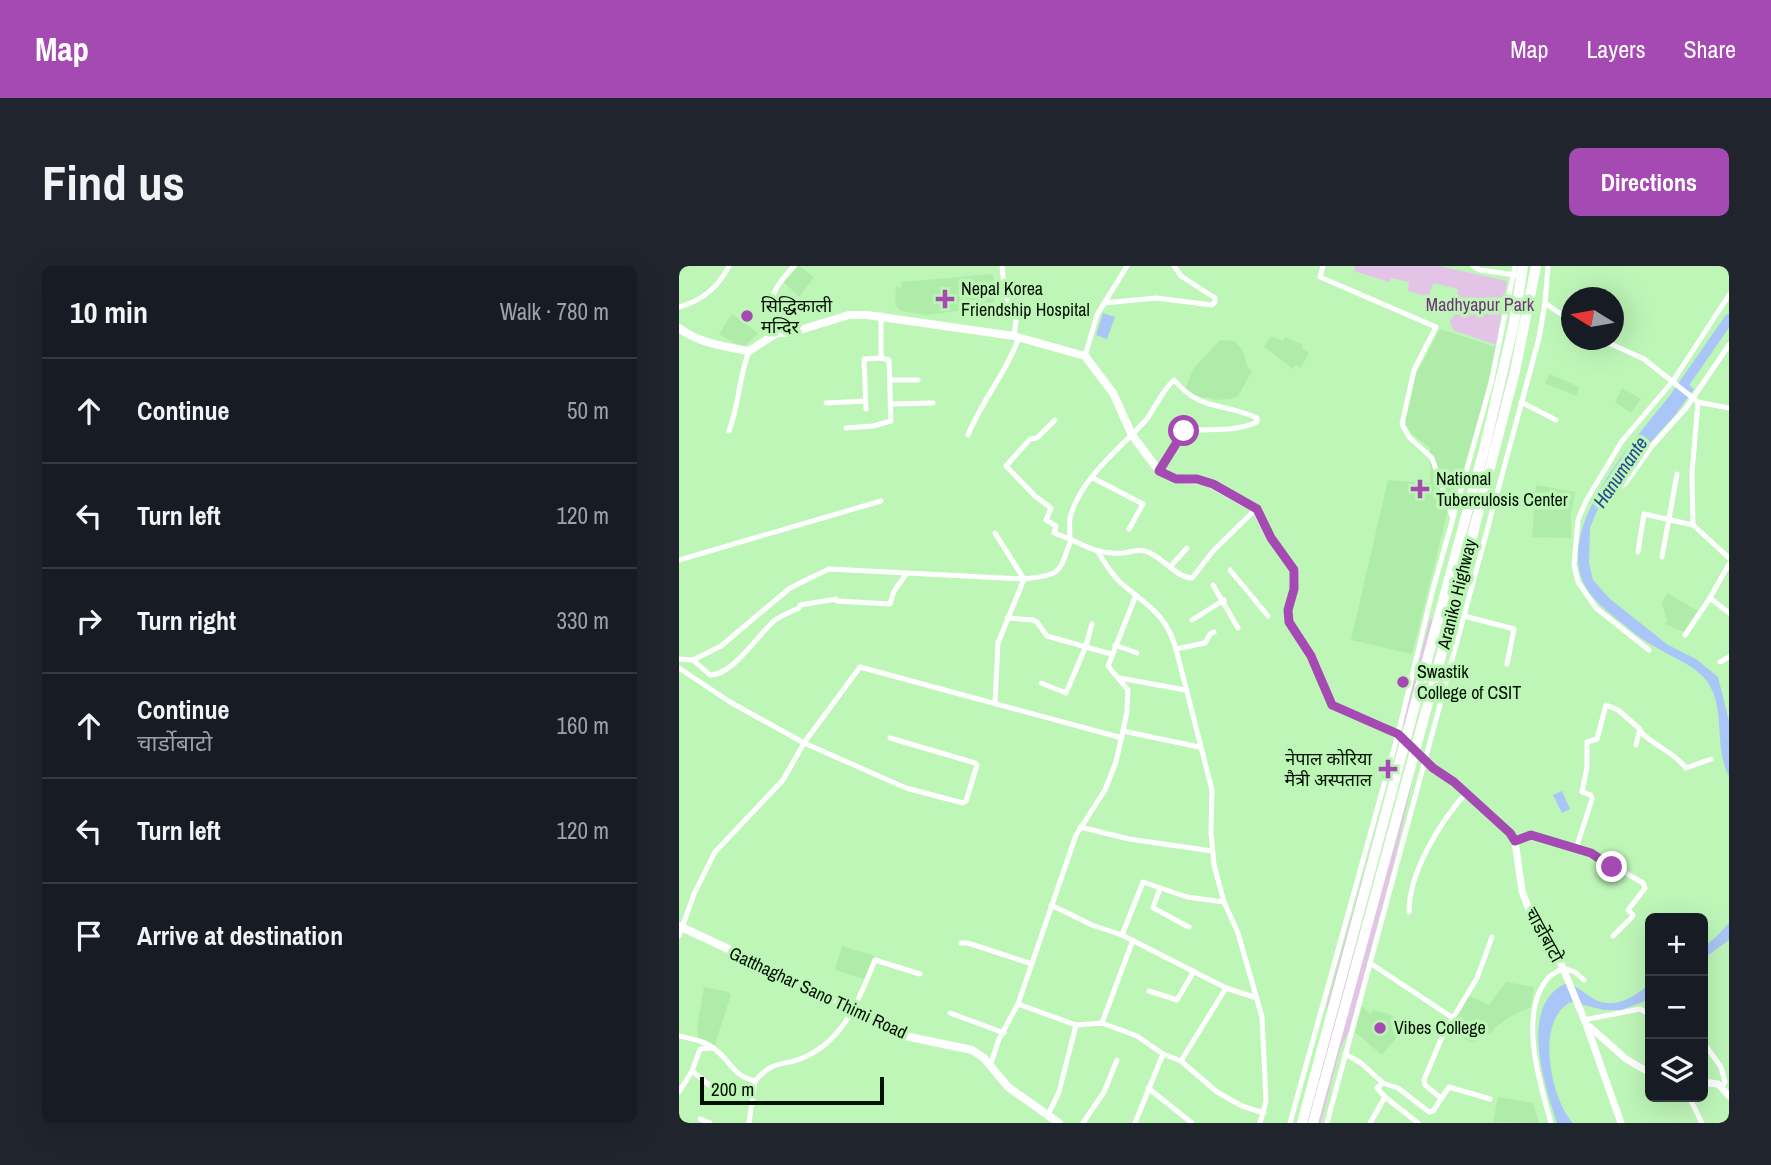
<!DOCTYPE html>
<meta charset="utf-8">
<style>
body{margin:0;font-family:"Archivo Narrow","Noto Sans Devanagari",sans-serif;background:#20242c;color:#f1f3f6}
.controls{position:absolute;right:21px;bottom:21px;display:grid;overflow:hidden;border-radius:10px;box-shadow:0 7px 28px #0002}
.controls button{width:63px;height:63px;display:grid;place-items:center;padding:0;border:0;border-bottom:2px solid #363941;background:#171b24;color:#f1f3f6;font:35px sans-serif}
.compass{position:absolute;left:882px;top:21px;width:63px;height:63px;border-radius:50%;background:#171b24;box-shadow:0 7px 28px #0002;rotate:281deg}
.scale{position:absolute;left:21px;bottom:18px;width:184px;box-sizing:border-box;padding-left:7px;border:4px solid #011100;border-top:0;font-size:19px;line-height:24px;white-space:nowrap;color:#011100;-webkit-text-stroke:5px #bef6b8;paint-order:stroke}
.stop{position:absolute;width:21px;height:21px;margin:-16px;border:5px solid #a549b3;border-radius:50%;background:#fff}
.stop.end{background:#a549b3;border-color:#fff;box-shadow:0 2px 7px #0008}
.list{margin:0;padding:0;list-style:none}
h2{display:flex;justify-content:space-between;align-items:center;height:91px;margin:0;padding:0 28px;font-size:30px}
h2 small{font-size:23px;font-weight:400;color:#9ea1a6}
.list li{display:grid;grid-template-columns:46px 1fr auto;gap:21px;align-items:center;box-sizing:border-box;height:105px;padding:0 28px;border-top:2px solid #363941}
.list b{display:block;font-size:26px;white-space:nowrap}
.list p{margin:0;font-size:23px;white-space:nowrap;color:#9ea1a6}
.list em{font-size:23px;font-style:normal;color:#9ea1a6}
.icon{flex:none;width:38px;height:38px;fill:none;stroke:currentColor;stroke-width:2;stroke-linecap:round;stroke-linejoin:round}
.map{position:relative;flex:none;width:1050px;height:857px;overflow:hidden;border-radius:10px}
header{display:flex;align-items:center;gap:42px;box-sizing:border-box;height:98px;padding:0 35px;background:#a549b3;color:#fff}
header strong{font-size:33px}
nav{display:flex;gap:38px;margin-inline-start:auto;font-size:24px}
.intro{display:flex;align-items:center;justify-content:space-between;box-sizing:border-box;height:168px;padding:0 42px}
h1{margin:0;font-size:49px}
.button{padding:18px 32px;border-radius:10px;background:#a549b3;color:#fff;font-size:24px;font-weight:700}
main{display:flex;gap:42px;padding:0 42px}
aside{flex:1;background:#171b24;border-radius:10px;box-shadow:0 7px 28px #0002}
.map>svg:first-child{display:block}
.built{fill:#afeca9}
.green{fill:#e3c4e7}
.water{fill:#aac5f7}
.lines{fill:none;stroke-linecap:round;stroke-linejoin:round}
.river{stroke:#aac5f7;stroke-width:10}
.minor{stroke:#fff;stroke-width:5}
.tertiary{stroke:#fff;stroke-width:7}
.secondary{stroke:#fff;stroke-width:8}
.trunk{stroke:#fff;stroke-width:10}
.route{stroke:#a549b3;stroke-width:9}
.poi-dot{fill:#a549b3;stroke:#bef6b8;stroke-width:2.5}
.labels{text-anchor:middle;stroke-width:7;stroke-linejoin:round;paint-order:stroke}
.poi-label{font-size:18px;fill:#011100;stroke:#bef6b8;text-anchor:start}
.park-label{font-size:18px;fill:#703579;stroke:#bef6b8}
.street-label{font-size:18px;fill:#011100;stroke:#bef6b8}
.water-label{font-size:19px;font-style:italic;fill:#24488f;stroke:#bef6b8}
</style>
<header>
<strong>Map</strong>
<nav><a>Map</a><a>Layers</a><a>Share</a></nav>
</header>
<div class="intro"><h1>Find us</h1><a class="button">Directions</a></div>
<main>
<aside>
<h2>10 min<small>Walk · 780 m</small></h2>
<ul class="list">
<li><svg class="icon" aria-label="ahead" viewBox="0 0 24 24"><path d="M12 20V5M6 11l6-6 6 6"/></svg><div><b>Continue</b></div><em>50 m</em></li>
<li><svg class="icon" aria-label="left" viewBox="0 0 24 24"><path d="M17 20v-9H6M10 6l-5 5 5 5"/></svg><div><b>Turn left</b></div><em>120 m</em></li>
<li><svg class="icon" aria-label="right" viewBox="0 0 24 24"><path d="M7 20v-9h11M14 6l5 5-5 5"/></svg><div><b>Turn right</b></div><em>330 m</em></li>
<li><svg class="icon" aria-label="ahead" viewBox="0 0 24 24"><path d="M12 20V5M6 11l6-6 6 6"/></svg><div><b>Continue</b><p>चार्डोबाटो</p></div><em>160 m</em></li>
<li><svg class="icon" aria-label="left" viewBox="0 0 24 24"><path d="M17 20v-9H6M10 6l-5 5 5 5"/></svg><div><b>Turn left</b></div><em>120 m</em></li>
<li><svg class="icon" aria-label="arrive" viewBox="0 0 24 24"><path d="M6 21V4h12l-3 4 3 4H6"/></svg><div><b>Arrive at destination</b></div></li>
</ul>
</aside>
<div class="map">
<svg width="1050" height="857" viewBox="0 0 1050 857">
<rect width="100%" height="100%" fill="#bef6b8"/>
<g class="built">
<path d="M 120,0 L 135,11 L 120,31 L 105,16 Z"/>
<path d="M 314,8 L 315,40 L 248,49 L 222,45 L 216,39 L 217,21 L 223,22 L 222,16 Z"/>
<path d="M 53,48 L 79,67 L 64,82 L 40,68 Z"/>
<path d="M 761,63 L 817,81 L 791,193 L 773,228 L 733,388 L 672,374 L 709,214 L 751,217 L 751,182 L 733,168 L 727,160 L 727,150 L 737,108 Z"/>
<path d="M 592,70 L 604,75 L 606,71 L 624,79 L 623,83 L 630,87 L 622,102 L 617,99 L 614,103 L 585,81 Z"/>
<path d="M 541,74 L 556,75 L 564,85 L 568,100 L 573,105 L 559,130 L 552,133 L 536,134 L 528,131 L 524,132 L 505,125 L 515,102 Z"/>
<path d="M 871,108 L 900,121 L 897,130 L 866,117 Z"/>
<path d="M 943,122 L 962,133 L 952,147 L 936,136 Z"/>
<path d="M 857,219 L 896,226 L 892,247 L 892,272 L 853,271 Z"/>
<path d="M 988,327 L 1019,345 L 1005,366 L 986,358 L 989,353 L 987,352 L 983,337 Z"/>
<path d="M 163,680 L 196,690 L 185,713 L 156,704 Z"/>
<path d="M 827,716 L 855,721 L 852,741 L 832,750 L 815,762 L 816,764 L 793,777 L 778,769 L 776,771 L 771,768 L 772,766 L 769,764 L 790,730 L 810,739 Z"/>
<path d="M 25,721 L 49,726 L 52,729 L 35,781 L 20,773 L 18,761 Z"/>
<path d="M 683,740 L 691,748 L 694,744 L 710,748 L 728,758 L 703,789 L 676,766 Z"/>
<path d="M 819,831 L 854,837 L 860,857 L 814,856 Z"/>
</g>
<g class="green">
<path d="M 676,0 L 760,0 L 828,15 L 817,79 L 774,64 L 771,55 L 776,48 L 779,23 L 754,17 L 750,31 L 729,25 L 730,16 L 712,12 L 710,16 L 675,5 Z"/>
<path d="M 843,53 L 831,109 L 736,459 L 830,108 Z"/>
<path d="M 751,353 L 754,353 L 726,458 L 724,458 Z"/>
<path d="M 714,503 L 649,741 L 647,741 Z"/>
<path d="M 726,505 L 629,857 L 627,857 Z"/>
<path d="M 735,507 L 716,593 L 670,765 L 661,783 L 642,857 L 638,857 Z"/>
</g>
<g class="water">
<path d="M 424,47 L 436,51 L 428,73 L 417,69 Z"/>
<path d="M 1003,113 L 1015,123 L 997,148 L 968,180 L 950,206 L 938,216 L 918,245 L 911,262 L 910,297 L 914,314 L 931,333 L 989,379 L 1017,393 L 1039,411 L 1050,455 L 1050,510 C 1034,481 1048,441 1027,414 C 1014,398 994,392 978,382 C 964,375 952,364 939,354 C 927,344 914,334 906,320 C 872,255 969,162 1003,113 Z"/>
<path d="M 883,525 L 891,543 L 883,547 L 874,529 Z"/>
<path d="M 1050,657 L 1050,674 L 1024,693 L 1024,681 L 1036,672 Z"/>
<path d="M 888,717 C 898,720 905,727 913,732 C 933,745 957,731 971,717 L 971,733 L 942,744 L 925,744 L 892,736 C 855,754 872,834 894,857 L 878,857 C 866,820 838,738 888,717 Z"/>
</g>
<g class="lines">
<path class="river" d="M 998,128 L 1050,53"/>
<g class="minor">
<path d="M 323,0 L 326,28 L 337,55 L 335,70"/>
<path d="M 644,0 L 641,11 L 757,61 L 735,104 L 723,158 L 730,171 L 753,192 L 773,250"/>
<path d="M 794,0 L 801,4 L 837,9"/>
<path d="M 425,37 L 477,32 L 533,39 L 536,36 L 536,32 L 502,10 L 495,0"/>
<path d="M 866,37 L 892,55"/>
<path d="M 0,41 C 23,35 39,22 50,0"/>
<path d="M 98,67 C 86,36 93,23 115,0"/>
<path d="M 923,74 L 965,93 L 1019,136 L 1050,142"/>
<path d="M 406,90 L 418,49 L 448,0"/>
<path d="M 211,114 L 239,114"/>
<path d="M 842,136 L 877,154"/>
<path d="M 1019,136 L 1013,207 L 1014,259 L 1050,292"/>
<path d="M 147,137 L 186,135"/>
<path d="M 211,138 L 254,137"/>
<path d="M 187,143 L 185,93 L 202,92 L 202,49"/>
<path d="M 376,154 L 358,172 L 351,173 L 327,200 L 356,230 L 372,242 L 367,254 L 377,260 L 375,267 L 391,273"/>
<path d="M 167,162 L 194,160 L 212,155 L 210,94 L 202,92"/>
<path d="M 50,165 C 60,139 60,111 70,85"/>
<path d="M 289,169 C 303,134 328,106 340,71"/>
<path d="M 480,205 L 504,165 C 530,162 554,167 578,156 L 578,152 C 544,136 522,146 495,114 C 482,126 477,141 467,154 C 441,183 401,212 391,252 C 390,258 391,267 391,273 C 409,282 424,289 444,287 C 451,286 459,283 466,285 C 484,290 495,311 513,312 L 535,284 L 577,243"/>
<path d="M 414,212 L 464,238 L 450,263"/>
<path d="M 940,221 L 946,218 L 973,180 L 1007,142 L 1050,79"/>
<path d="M 316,267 L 345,313"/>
<path d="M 419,286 C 426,297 432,308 442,317 C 468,340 487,347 497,383 L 533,524 L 532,566 L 535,599 L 545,636 L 559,667 L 583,751 L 587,835 L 581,857"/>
<path d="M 959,286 L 965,248 L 1014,259"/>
<path d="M 983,291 L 998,208"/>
<path d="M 0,294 L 202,235"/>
<path d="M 1050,298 L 1031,332 L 1050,347"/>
<path d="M 491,301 L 508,282"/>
<path d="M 551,304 L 589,350"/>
<path d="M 534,319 L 559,362"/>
<path d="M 785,350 L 835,363 L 828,398"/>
<path d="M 328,352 L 354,354 L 358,356 L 368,370 L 432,388"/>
<path d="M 513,354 L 545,334"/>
<path d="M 1006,369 L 1031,332"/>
<path d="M 436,379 L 458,387"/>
<path d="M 497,383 L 526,377 L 531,368 L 535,366"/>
<path d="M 970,384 L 917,342 L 899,316 L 895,299 L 899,254 L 907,235 L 943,175 L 994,115 L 1050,29"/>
<path d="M 0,393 L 14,394 L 31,409 C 54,409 78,370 95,355 C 102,349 112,346 120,342 L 121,339 L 157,333 L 158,335 L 211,338 L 215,325 L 228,307 L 345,313"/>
<path d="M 14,394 L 42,380 L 111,322 L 150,303 L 228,307"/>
<path d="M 1041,396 L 1050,391"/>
<path d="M 0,402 L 51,436 L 125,477 L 227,522 L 284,537 L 287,535 L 298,499 L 296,497 L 211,472"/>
<path d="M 441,412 L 506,424"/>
<path d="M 362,417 L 387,427 L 407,380 L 413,358"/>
<path d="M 316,437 L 319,377 L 345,313 C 383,308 379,309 392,274"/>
<path d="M 444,465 L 520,481"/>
<path d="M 962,466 C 975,480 995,486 1007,502 L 1032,493"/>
<path d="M 401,561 L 450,573 L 533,585"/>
<path d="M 836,575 L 852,569 L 912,587 L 964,617 L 966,622 L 949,644 L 954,649 L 953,651 L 934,670"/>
<path d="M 897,583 L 913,533 L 912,529 L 903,526 L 908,501 L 908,476 L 918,473 L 927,439 L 939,444 L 961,463 L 957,479"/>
<path d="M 481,622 L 474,642 C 487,648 497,655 510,661"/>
<path d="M 372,639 L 413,659 L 443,669 L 547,722 L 578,732"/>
<path d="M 730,646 C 730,606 761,556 787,527"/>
<path d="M 443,669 L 464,616 L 508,631 L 545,636"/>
<path d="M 0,670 L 15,628 L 36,586 L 104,514 L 125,477 L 181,401 L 443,472"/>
<path d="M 282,677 L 289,677 L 353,698"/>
<path d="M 691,697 L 774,752 L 798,712 L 813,671"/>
<path d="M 470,725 L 498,734 L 515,705"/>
<path d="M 339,738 L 397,759 L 423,757 L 458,770 L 484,788 L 502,795 L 538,826 L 563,840 L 585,847"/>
<path d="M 271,747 L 325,767"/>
<path d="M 905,754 L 961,743 L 971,749"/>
<path d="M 423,757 L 454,674"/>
<path d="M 0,770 C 13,773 27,775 37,784 C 53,797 53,809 76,815 C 97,791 104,802 128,790 C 167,771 181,731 196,694 L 241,708"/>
<path d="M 1024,776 L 1042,801 L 1046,816 L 1043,821"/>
<path d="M 33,782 L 21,783 L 13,805 L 34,822 L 43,825"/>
<path d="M 666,788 L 682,797 L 704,817 L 698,822 L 706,831 L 739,857"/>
<path d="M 502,795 L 547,722"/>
<path d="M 311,800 L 320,773 L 339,738 L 397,569 L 426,524 L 437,496 L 448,446 L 449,424 L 429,400 L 457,329"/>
<path d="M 704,817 L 719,822 L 750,846 L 754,845 L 770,821 L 811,833"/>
<path d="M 469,822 L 513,857"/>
<path d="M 0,826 L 13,805"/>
<path d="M 1010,831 L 1023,857"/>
<path d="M 762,832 L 746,819 L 745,814 L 765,766 L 774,752"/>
<path d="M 369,849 L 380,826 L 397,759"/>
<path d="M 21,853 L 31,857"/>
<path d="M 70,857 L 76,815"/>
<path d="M 404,857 L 425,826 L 438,794"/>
<path d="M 456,857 L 484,788"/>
<path d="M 611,857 L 719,468 L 754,323 L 812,117 L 836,0"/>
<path d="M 648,857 L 860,72 L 866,37 L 869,0"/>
<path d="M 691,857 L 706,831"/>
<path d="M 872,857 C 861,818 838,746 870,711 C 873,708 880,705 884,702 L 896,706 L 905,714"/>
</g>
<g class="tertiary">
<path d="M 727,475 L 754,502 L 775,516 L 831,567 L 836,575 L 843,625 L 850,644 L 875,684 L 884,702 L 907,758 L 942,857"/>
<path d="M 911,761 L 947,793 L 971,807"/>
<path d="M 1024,816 L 1039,818 L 1050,830"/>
</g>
<g class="secondary">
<path d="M 0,62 C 19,77 47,81 70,85 L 98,67 L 111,67 L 170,49 L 188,49 L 335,70 L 406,90 L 434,127 L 453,169 L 480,205 L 497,213 L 526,215 L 577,243 L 591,272 L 616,304 L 615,323 L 609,344 L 610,356 L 637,400 L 653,439 L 709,463 L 727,475"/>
<path d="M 0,660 L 176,742 L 226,770 L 293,784 L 305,792 L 329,821 L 380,857"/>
</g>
<g class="trunk">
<path d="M 623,857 L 806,180 L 835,57 L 844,0"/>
<path d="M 634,857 L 766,375 L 836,105 L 857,0"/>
</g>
</g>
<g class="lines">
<path class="route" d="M 505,165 L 480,205 L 497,213 L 518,213 L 534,218 L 578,243 L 592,272 L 615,304 L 615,323 L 609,344 L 610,356 L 632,390 L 653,439 L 719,468 L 754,502 L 775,516 L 831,567 L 836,575 L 852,569 L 912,587 L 933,601"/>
</g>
<g class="poi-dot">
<path d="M262.5 22.5h7v7h7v7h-7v7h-7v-7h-7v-7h7z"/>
<circle cx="68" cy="50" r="7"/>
<path d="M737.5 212.5h7v7h7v7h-7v7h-7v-7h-7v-7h7z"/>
<circle cx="724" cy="416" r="7"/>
<path d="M705.5 492.5h7v7h7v7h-7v7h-7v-7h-7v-7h7z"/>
<circle cx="701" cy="762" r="7"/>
</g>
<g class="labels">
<g class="poi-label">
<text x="282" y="29">Nepal Korea<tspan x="282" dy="21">Friendship Hospital</tspan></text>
<text x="82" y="46">सिद्धिकाली<tspan x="82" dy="21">मन्दिर</tspan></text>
<text x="757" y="219">National<tspan x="757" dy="21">Tuberculosis Center</tspan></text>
<text x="738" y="412">Swastik<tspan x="738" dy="21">College of CSIT</tspan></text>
<text x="693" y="499" text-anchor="end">नेपाल कोरिया<tspan x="693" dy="21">मैत्री अस्पताल</tspan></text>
<text x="715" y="768">Vibes College</text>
</g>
<g class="park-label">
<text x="801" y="45">Madhyapur Park</text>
</g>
<g class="street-label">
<text transform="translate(778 328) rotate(-76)" y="6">Araniko Highway</text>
<text transform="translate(865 669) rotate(61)" y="6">चार्डोबाटो</text>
<text transform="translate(139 727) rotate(25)" y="6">Gatthaghar Sano Thimi Road</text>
</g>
<g class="water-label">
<text transform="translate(941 206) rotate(-56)" y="7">Hanumante</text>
</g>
</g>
</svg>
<div class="controls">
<button>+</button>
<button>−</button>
<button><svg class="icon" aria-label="layers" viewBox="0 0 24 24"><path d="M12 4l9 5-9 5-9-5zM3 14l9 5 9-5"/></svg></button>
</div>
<svg class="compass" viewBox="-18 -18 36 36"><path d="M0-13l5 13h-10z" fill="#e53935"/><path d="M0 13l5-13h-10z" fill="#9ea1a6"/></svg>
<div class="scale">200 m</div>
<div class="stop" style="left:505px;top:165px"></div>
<div class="stop end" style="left:933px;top:601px"></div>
</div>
</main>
